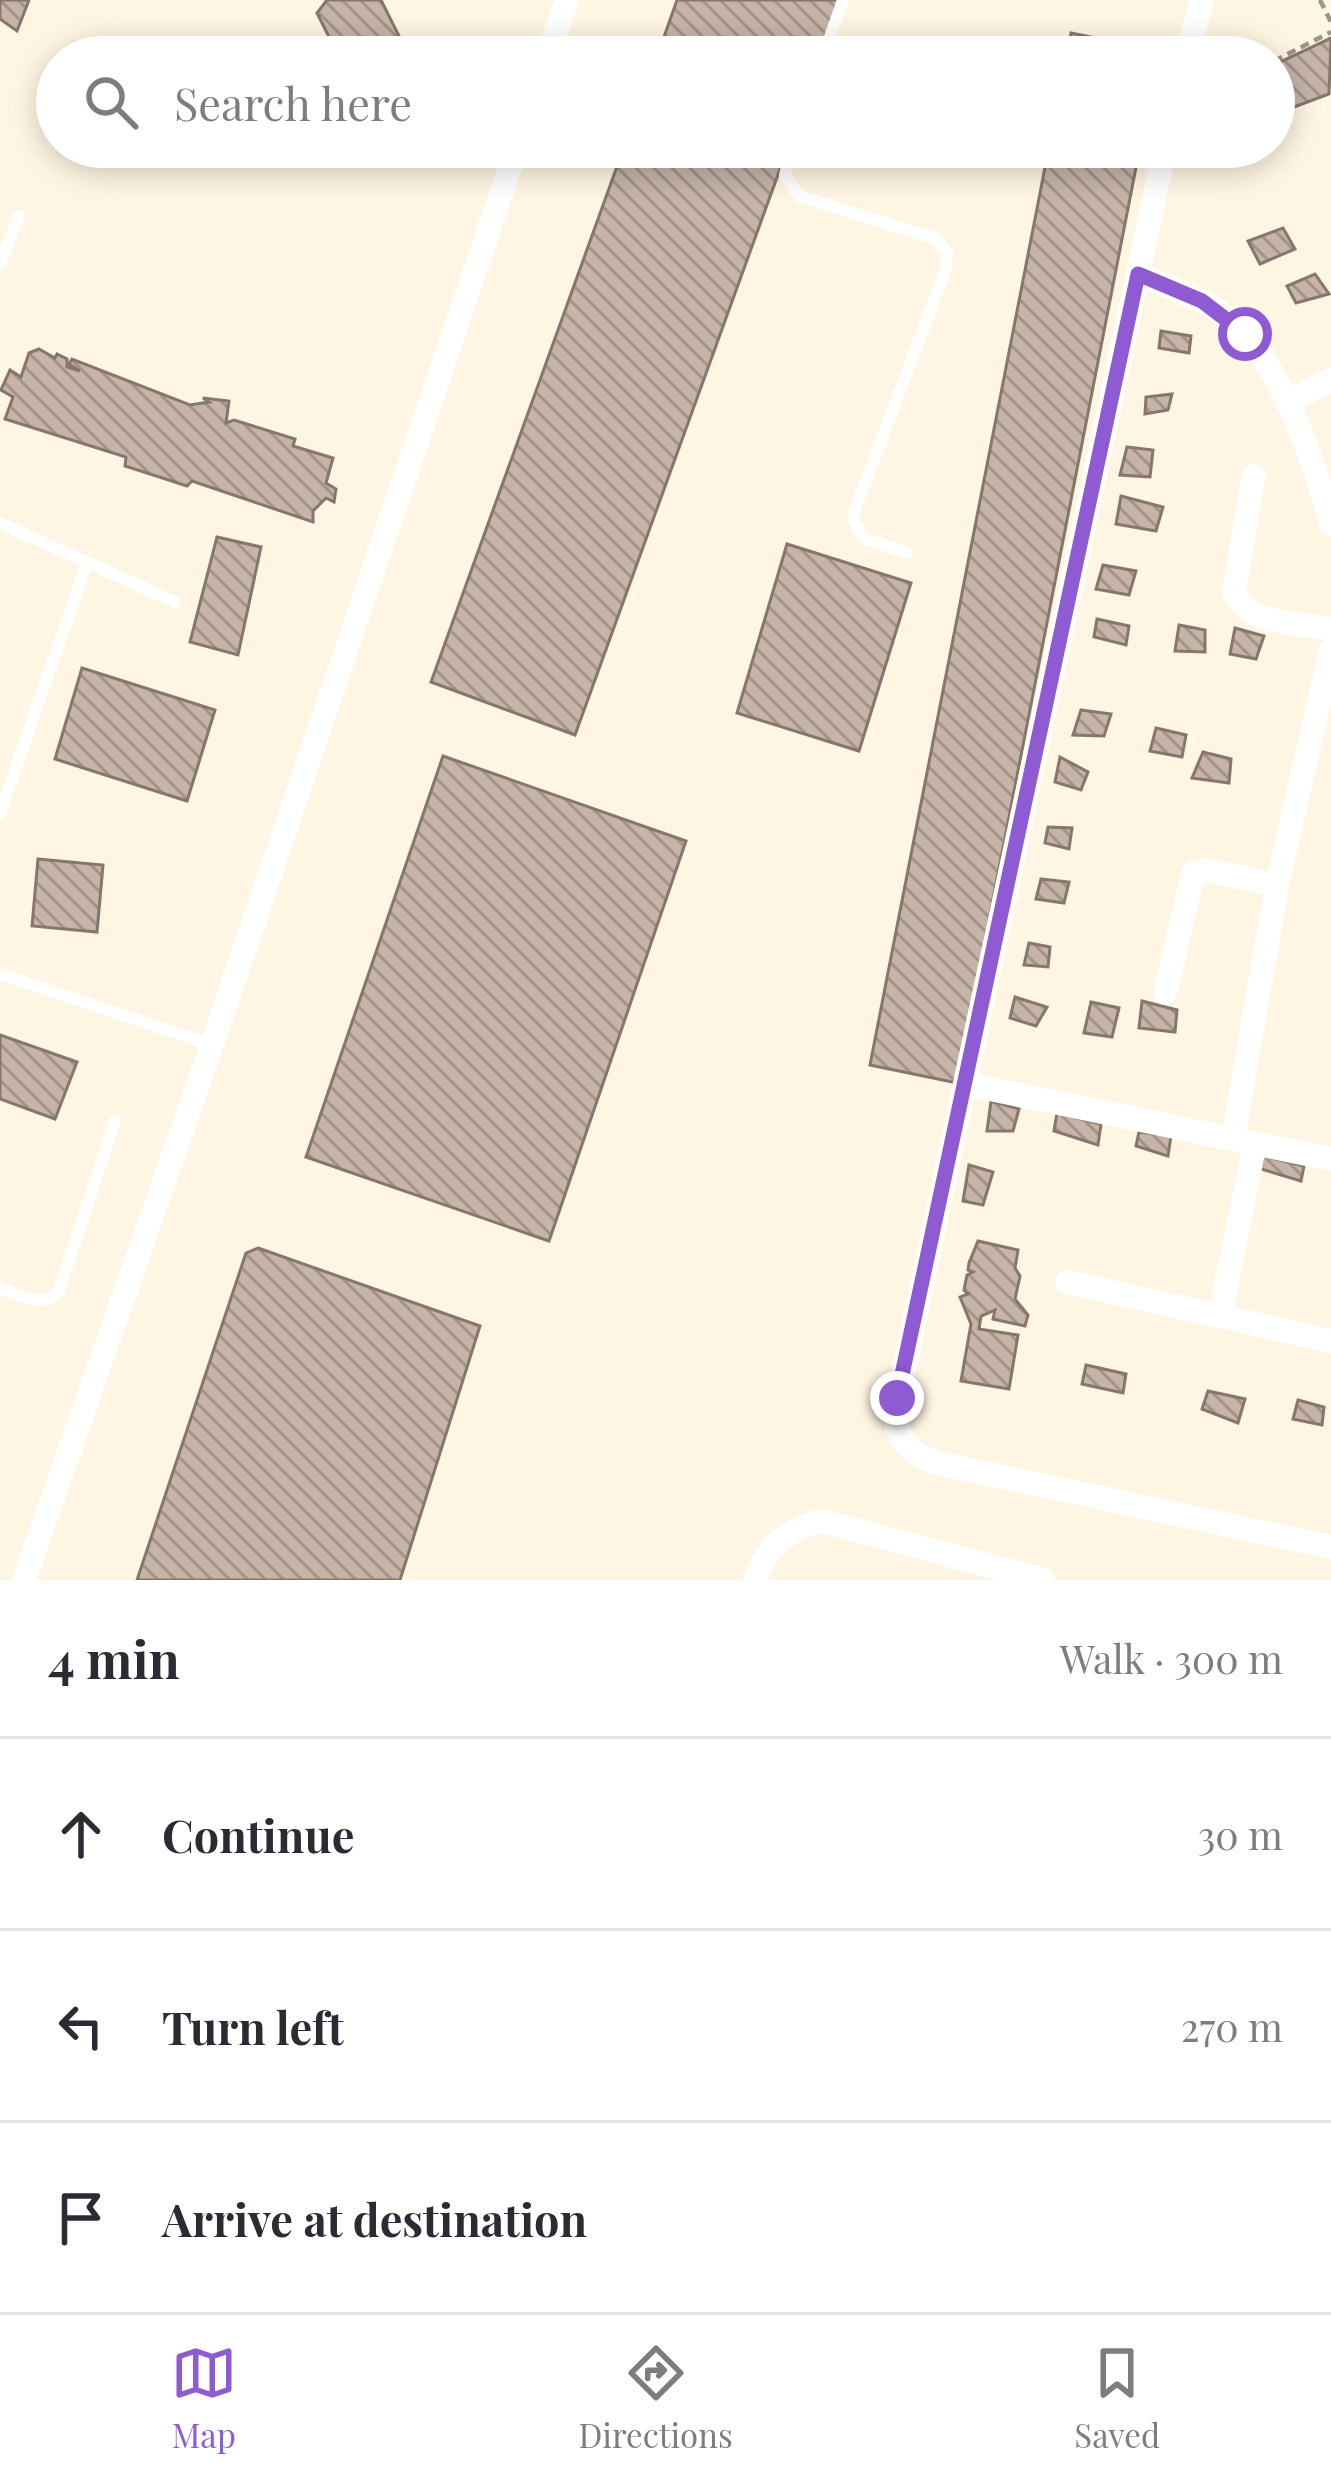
<!DOCTYPE html>
<meta charset="utf-8">
<style>
body{margin:0;font-family:"Playfair Display",serif;background:#f7f7f7;color:#2b2b33}
.stop{position:absolute;width:36px;height:36px;margin:-27px;border:9px solid #8f5bd3;border-radius:50%;background:#fff}
.stop.end{background:#8f5bd3;border-color:#fff;box-shadow:0 3px 12px #0008}
.list{margin:0;padding:0;list-style:none}
h2{display:flex;justify-content:space-between;align-items:center;height:156px;margin:0;padding:0 48px;font-size:51px}
h2 small{font-size:39px;font-weight:400;color:#7c7c81}
.list li{display:grid;grid-template-columns:78px 1fr auto;gap:36px;align-items:center;box-sizing:border-box;height:192px;padding:0 48px;border-top:3px solid #e1e1e2}
.list b{display:block;font-size:45px;white-space:nowrap}
.list em{font-size:39px;font-style:normal;color:#7c7c81}
.icon{flex:none;width:66px;height:66px;fill:none;stroke:currentColor;stroke-width:2;stroke-linecap:round;stroke-linejoin:round}
.map{position:relative;flex:none;width:1331px;height:1580px;overflow:hidden}
.search{position:absolute;background:#fff;box-shadow:0 6px 30px #0003;left:36px;right:36px;top:36px;height:132px;display:flex;align-items:center;gap:30px;box-sizing:border-box;padding:0 42px;border-radius:66px;color:#7c7c81;font-size:45px}
.sheet{height:732px;background:#fff}
nav{display:flex;justify-content:space-around;align-items:center;box-sizing:border-box;height:168px;border-top:3px solid #e1e1e2;background:#fff;font-size:33px;color:#7c7c81}
nav a{display:grid;justify-items:center;gap:6px}
nav .on{color:#8f5bd3}
.map>svg:first-child{display:block}
.building{fill:url(#building-back-hatch);stroke:#87766b;stroke-width:3}
.lines{fill:none;stroke-linecap:round;stroke-linejoin:round}
.path{stroke:#9b9588;stroke-width:4.5;stroke-dasharray:9 6;stroke-linecap:butt}
.service{stroke:#fff;stroke-width:12}
.minor{stroke:#fff;stroke-width:24}
.route{stroke:#8f5bd3;stroke-width:15}
</style>
<div class="map">
<svg width="1331" height="1580" viewBox="0 0 1331 1580">
<defs>
<pattern id="building-back-hatch" width="6" height="6" patternUnits="userSpaceOnUse" patternTransform="scale(3)"><rect width="6" height="6" fill="#c6b4a8"/><path d="M-1 5l2 2M0 0l6 6M5-1l2 2" fill="none" stroke="#a29389"/></pattern>
</defs>
<rect width="100%" height="100%" fill="#fef5e2"/>
<g class="building">
<path d="M 0,0 L 29,0 L 17,31 L 0,19 Z"/>
<path d="M 327,0 L 381,0 L 403,44 L 378,57 L 339,57 L 317,13 Z"/>
<path d="M 677,0 L 841,0 L 821,57 L 657,57 Z"/>
<path d="M 1071,33 L 1159,51 L 1158,57 L 1067,57 Z"/>
<path d="M 1331,38 L 1329,94 L 1286,110 L 1274,84 L 1274,65 Z"/>
<path d="M 624,147 L 788,147 L 575,735 L 431,682 Z"/>
<path d="M 1049,147 L 1140,147 L 957,1083 L 870,1065 Z"/>
<path d="M 1283,228 L 1295,249 L 1260,264 L 1248,241 Z"/>
<path d="M 1315,274 L 1329,294 L 1296,303 L 1287,286 Z"/>
<path d="M 1161,331 L 1191,336 L 1189,353 L 1159,348 Z"/>
<path d="M 39,349 L 55,358 L 57,354 L 67,359 L 67,367 L 80,371 L 69,364 L 72,359 L 190,405 L 209,402 L 203,398 L 229,401 L 226,423 L 234,420 L 295,439 L 293,446 L 333,458 L 326,483 L 336,489 L 334,502 L 326,498 L 313,511 L 313,522 L 192,481 L 187,486 L 125,466 L 126,457 L 5,419 L 13,397 L 1,390 L 10,370 L 21,377 L 29,353 Z"/>
<path d="M 1172,394 L 1168,410 L 1145,414 L 1146,397 Z"/>
<path d="M 1127,447 L 1153,450 L 1150,477 L 1120,475 Z"/>
<path d="M 1121,496 L 1163,507 L 1156,531 L 1116,524 Z"/>
<path d="M 217,537 L 261,547 L 238,655 L 190,642 Z"/>
<path d="M 787,544 L 911,583 L 859,751 L 737,713 Z"/>
<path d="M 1103,565 L 1136,571 L 1129,595 L 1096,589 Z"/>
<path d="M 1097,619 L 1129,626 L 1126,645 L 1094,637 Z"/>
<path d="M 1179,625 L 1205,630 L 1205,652 L 1175,651 Z"/>
<path d="M 1235,628 L 1264,636 L 1256,659 L 1230,654 Z"/>
<path d="M 82,668 L 215,710 L 187,801 L 55,759 Z"/>
<path d="M 1081,710 L 1111,714 L 1104,736 L 1073,735 Z"/>
<path d="M 1156,728 L 1186,735 L 1182,757 L 1150,751 Z"/>
<path d="M 1203,752 L 1231,759 L 1229,783 L 1192,778 Z"/>
<path d="M 443,756 L 686,841 L 549,1241 L 306,1157 Z"/>
<path d="M 1060,757 L 1088,772 L 1081,790 L 1055,782 Z"/>
<path d="M 1048,827 L 1072,828 L 1069,849 L 1045,843 Z"/>
<path d="M 38,859 L 103,865 L 97,932 L 32,926 Z"/>
<path d="M 1041,879 L 1069,882 L 1064,903 L 1036,899 Z"/>
<path d="M 1029,943 L 1050,947 L 1048,967 L 1024,965 Z"/>
<path d="M 1015,997 L 1047,1007 L 1036,1026 L 1010,1018 Z"/>
<path d="M 1142,1001 L 1177,1010 L 1175,1032 L 1139,1028 Z"/>
<path d="M 1091,1002 L 1119,1008 L 1112,1037 L 1084,1033 Z"/>
<path d="M 0,1035 L 77,1062 L 55,1119 L 0,1099 Z"/>
<path d="M 991,1101 L 1019,1109 L 1013,1131 L 987,1131 Z"/>
<path d="M 1057,1113 L 1101,1124 L 1098,1145 L 1054,1131 Z"/>
<path d="M 1139,1132 L 1171,1136 L 1168,1156 L 1136,1146 Z"/>
<path d="M 1263,1156 L 1304,1166 L 1301,1181 L 1261,1169 Z"/>
<path d="M 969,1165 L 993,1172 L 983,1205 L 963,1201 Z"/>
<path d="M 978,1241 L 1018,1250 L 1015,1268 L 1020,1276 L 1015,1299 L 1028,1315 L 1025,1326 L 993,1319 L 995,1310 L 981,1316 L 979,1329 L 1018,1335 L 1009,1389 L 961,1381 L 971,1324 L 960,1297 L 968,1294 L 964,1290 L 967,1275 L 973,1272 L 968,1270 L 969,1263 Z"/>
<path d="M 258,1248 L 480,1326 L 400,1580 L 137,1580 L 246,1253 Z"/>
<path d="M 1086,1365 L 1126,1374 L 1123,1393 L 1082,1384 Z"/>
<path d="M 1208,1391 L 1245,1399 L 1238,1423 L 1202,1409 Z"/>
<path d="M 1298,1400 L 1324,1407 L 1322,1425 L 1293,1419 Z"/>
</g>
<g class="lines">
<g class="path">
<path d="M 1320,0 L 1331,22"/>
<path d="M 1274,61 L 1331,32"/>
</g>
<g class="service">
<path d="M 823,57 L 843,0"/>
<path d="M 792,147 L 785,175 L 799,196 L 936,239 L 947,252 L 946,269 L 854,512 L 854,521 L 864,538 L 907,553"/>
<path d="M 0,264 L 19,216"/>
<path d="M 0,523 L 175,602"/>
<path d="M 0,814 L 87,563"/>
<path d="M 0,974 L 212,1045"/>
<path d="M 0,1288 C 20,1295 43,1310 59,1291 L 115,1121"/>
</g>
<g class="minor">
<path d="M 547,57 L 567,0"/>
<path d="M 1187,57 L 1202,0"/>
<path d="M 1165,147 L 894,1416 C 899,1442 911,1454 937,1463 L 1331,1547"/>
<path d="M 1138,274 C 1166,286 1196,296 1221,313 C 1279,353 1313,458 1331,524"/>
<path d="M 1287,402 L 1331,380"/>
<path d="M 1254,476 L 1234,591 C 1246,625 1299,623 1331,629"/>
<path d="M 1165,993 L 1193,874 L 1205,870 L 1277,885"/>
<path d="M 966,1084 L 1331,1159"/>
<path d="M 1233,1138 L 1277,885 L 1331,650"/>
<path d="M 1067,1282 L 1331,1341"/>
<path d="M 1220,1316 L 1255,1143"/>
<path d="M 24,1580 L 212,1045 L 517,147"/>
<path d="M 755,1580 C 768,1545 785,1530 822,1521 L 1043,1580"/>
</g>
</g>
<g class="lines">
<path class="route" d="M 897,1398 L 1138,274 L 1202,301 L 1245,334"/>
</g>
</svg>
<div class="stop" style="left:1245px;top:334px"></div>
<div class="stop end" style="left:897px;top:1398px"></div>
<div class="search"><svg class="icon" aria-label="search" viewBox="0 0 24 24"><circle cx="10" cy="10" r="6"/><path d="M15 15l6 6"/></svg>Search here</div>
</div>
<section class="sheet">
<h2>4 min<small>Walk · 300 m</small></h2>
<ul class="list">
<li><svg class="icon" aria-label="ahead" viewBox="0 0 24 24"><path d="M12 20V5M6 11l6-6 6 6"/></svg><div><b>Continue</b></div><em>30 m</em></li>
<li><svg class="icon" aria-label="left" viewBox="0 0 24 24"><path d="M17 20v-9H6M10 6l-5 5 5 5"/></svg><div><b>Turn left</b></div><em>270 m</em></li>
<li><svg class="icon" aria-label="arrive" viewBox="0 0 24 24"><path d="M6 21V4h12l-3 4 3 4H6"/></svg><div><b>Arrive at destination</b></div></li>
</ul>
</section>
<nav>
<a class="on"><svg class="icon" aria-label="map" viewBox="0 0 24 24"><path d="M3 6l6-2 6 2 6-2v14l-6 2-6-2-6 2zM9 4v14M15 6v14"/></svg>Map</a>
<a><svg class="icon" aria-label="directions" viewBox="0 0 24 24"><path d="M12 3l9 9-9 9-9-9zM9 14v-3h6M13 9l2 2-2 2"/></svg>Directions</a>
<a><svg class="icon" aria-label="saved" viewBox="0 0 24 24"><path d="M7 4h10v16l-5-4-5 4z"/></svg>Saved</a>
</nav>
